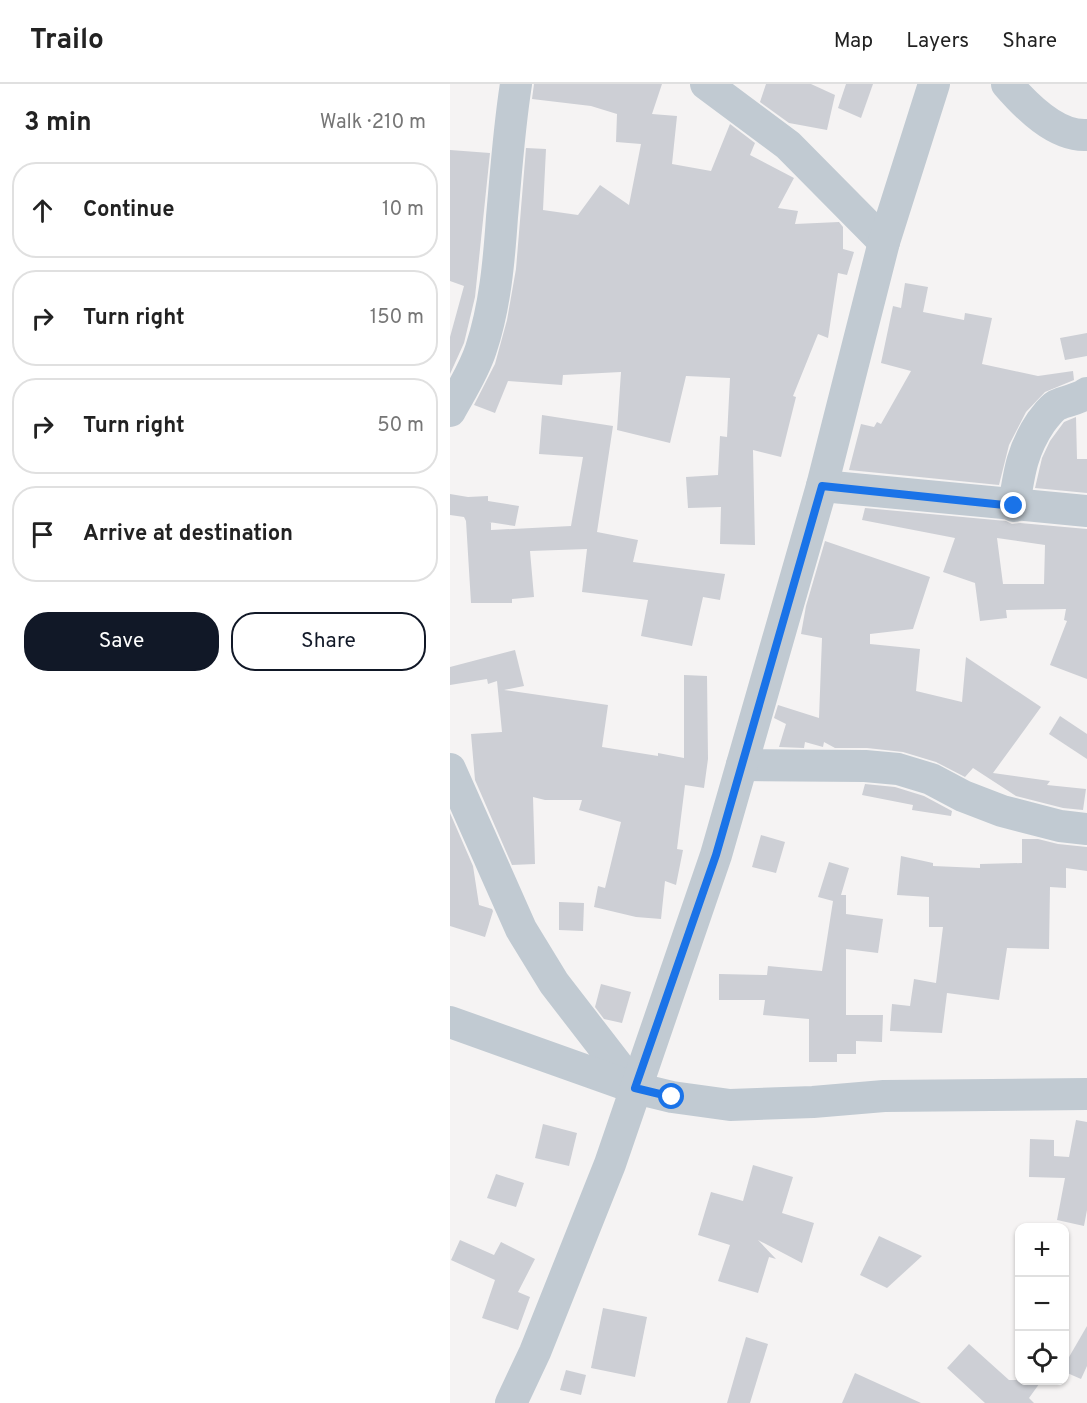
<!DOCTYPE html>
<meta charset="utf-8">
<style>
body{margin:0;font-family:Overpass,sans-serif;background:#f2f2f2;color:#222}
.controls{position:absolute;right:18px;bottom:18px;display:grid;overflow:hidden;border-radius:12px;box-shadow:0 2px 4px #0004}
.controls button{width:54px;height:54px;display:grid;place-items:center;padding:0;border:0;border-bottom:2px solid #e0e0e0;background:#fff;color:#222;font:30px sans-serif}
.stop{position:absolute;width:18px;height:18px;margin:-14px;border:4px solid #1a73e8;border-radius:50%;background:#fff}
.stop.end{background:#1a73e8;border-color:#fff;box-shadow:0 2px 6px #0008}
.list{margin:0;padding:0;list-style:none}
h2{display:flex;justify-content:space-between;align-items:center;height:78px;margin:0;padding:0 24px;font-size:26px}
h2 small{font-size:20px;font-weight:400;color:#767676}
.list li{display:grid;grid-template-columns:39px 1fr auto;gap:18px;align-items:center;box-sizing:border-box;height:96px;margin:0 12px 12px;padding:0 12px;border:2px solid #e0e0e0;border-radius:24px}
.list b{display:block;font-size:22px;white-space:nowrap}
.list em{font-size:20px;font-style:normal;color:#767676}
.actions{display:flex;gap:12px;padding:18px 24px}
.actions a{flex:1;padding:14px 0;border:2px solid #111827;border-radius:24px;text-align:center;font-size:21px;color:#111827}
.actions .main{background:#111827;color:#fff}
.icon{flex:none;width:33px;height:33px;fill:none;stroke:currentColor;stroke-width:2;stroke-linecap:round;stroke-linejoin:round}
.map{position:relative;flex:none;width:637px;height:1319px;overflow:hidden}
header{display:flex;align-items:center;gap:36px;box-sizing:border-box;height:84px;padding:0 30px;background:#fff;border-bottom:2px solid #e0e0e0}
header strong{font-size:28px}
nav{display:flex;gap:33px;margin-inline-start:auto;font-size:21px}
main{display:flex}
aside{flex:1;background:#fff}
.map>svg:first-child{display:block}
.building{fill:#cdcfd5;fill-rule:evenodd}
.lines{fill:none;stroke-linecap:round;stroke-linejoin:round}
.minor{stroke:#c1cad2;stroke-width:32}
.route{stroke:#1a73e8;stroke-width:8}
</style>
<header>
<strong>Trailo</strong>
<nav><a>Map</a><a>Layers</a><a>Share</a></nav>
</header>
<main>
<aside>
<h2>3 min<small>Walk · 210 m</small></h2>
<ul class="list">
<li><svg class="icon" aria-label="ahead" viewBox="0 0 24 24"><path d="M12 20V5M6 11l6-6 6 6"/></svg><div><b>Continue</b></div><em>10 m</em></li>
<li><svg class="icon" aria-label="right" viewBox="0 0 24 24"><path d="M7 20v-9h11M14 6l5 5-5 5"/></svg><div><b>Turn right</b></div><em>150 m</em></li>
<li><svg class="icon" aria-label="right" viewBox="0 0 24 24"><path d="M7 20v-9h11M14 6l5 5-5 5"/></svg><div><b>Turn right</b></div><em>50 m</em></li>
<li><svg class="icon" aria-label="arrive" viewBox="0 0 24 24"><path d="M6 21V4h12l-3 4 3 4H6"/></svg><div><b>Arrive at destination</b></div></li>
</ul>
<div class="actions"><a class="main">Save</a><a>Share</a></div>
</aside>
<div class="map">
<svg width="637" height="1319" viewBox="0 0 637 1319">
<rect width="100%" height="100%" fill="#f5f3f3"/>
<g class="building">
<path d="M 84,0 L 212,0 L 202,30 L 227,32 L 222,80 L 261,87 L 280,40 L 305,59 L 300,71 L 344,94 L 328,124 L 348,127 L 345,140 L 389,138 L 393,143 L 393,165 L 404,168 L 397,191 L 388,189 L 378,254 L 368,250 L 343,312 L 346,313 L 331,373 L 303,366 L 305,461 L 270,460 L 271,423 L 238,424 L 236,393 L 268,391 L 270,352 L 277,353 L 280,294 L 236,292 L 220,359 L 167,346 L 171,288 L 113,291 L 112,301 L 58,297 L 45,329 L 24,321 L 45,280 L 57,236 L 66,185 L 76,64 L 96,65 L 93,126 L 128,131 L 150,101 L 179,121 L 191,60 L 166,58 L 167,30 L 141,22 L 82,15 Z"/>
<path d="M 316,0 L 361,0 L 385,11 L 377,46 L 339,39 L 310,18 Z"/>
<path d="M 396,0 L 423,0 L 411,34 L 388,24 Z"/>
<path d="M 0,66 L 40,69 L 25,213 L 14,259 L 0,290 L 0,253 L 14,202 L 0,197 Z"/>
<path d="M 455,199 L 478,203 L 473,228 L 514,236 L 515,229 L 542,234 L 532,280 L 588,292 L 623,287 L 624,296 L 595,308 L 576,328 L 559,361 L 549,401 L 399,386 L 411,340 L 424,343 L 427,338 L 431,340 L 461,287 L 431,279 L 443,222 L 451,224 Z"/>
<path d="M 637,249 L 637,272 L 615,276 L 610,254 Z"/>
<path d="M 92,331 L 163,342 L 147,448 L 188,456 L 183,478 L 275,490 L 270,516 L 253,513 L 242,562 L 191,552 L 198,516 L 132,508 L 137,465 L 80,467 L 84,513 L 62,515 L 62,519 L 21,519 L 16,437 L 14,433 L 0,431 L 0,410 L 18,413 L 38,412 L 38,417 L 69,422 L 65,442 L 39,438 L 41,438 L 41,446 L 121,442 L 133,373 L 89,370 Z"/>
<path d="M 626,333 L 627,375 L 637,375 L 637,409 L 585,404 L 592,374 L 600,357 L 614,338 Z"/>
<path d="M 415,424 L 556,437 L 562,440 L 570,439 L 637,445 L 637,595 L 600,581 L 617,537 L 614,536 L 616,525 L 556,526 L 557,534 L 530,537 L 525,499 L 493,488 L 505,454 L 412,436 ZM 547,454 L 595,461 L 594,500 L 553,500 Z"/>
<path d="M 375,457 L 480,493 L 463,545 L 420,550 L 420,560 L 470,565 L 466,607 L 512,618 L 516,573 L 591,623 L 543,689 L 600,697 L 597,701 L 636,705 L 633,726 L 613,724 L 566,712 L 523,684 L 515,693 L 486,678 L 453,668 L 417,664 L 385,664 L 374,658 L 373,663 L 355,658 L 354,664 L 329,663 L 336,640 L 324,634 L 328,621 L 369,634 L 372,554 L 351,550 L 356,522 Z"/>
<path d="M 65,566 L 74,602 L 54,606 L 158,621 L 152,663 L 208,672 L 208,669 L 234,674 L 234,591 L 257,592 L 258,675 L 254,704 L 235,701 L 227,765 L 233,766 L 226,801 L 215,797 L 211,835 L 186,833 L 144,823 L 148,802 L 155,804 L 171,738 L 129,726 L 132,716 L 95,716 L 83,713 L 85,780 L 62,781 L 25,696 L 21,650 L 52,648 L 47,597 L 38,600 L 37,595 L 0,601 L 0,583 Z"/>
<path d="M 610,632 L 637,650 L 637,675 L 599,650 Z"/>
<path d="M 415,700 L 445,703 L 474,712 L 502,727 L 501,732 L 462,726 L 463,721 L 412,711 Z"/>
<path d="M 0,729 L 23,782 L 29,821 L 42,825 L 43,827 L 35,853 L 0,842 Z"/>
<path d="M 311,751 L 335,758 L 326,789 L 302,783 Z"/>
<path d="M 572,755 L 588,755 L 608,760 L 637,763 L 637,787 L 616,784 L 616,804 L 600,803 L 599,865 L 557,864 L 549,916 L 497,909 L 492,949 L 440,947 L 442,920 L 460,922 L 464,895 L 486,899 L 493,843 L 479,843 L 479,813 L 447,811 L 451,772 L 483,779 L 483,782 L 530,784 L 530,780 L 572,779 Z"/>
<path d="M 379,778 L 399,784 L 391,811 L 396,811 L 396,830 L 433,835 L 428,869 L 396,865 L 396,931 L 433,931 L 432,958 L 406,957 L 406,970 L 387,970 L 387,978 L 359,978 L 359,935 L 313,931 L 315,916 L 269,916 L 269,890 L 317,891 L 318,882 L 372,887 L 383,817 L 368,813 Z"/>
<path d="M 109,818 L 134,819 L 133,847 L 109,846 Z"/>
<path d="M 151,900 L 181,908 L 172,939 L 154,935 L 145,923 Z"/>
<path d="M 626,1036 L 637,1038 L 637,1126 L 634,1142 L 607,1136 L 615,1094 L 579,1093 L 580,1055 L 604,1056 L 604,1072 L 619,1073 Z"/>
<path d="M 93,1040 L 127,1049 L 119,1082 L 85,1074 Z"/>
<path d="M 303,1081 L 343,1093 L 332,1129 L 364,1139 L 352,1179 L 308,1156 L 326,1175 L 319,1173 L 308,1209 L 268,1197 L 280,1161 L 248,1151 L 261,1108 L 293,1117 Z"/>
<path d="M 46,1090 L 74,1099 L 66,1123 L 37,1114 Z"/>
<path d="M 429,1152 L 472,1172 L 437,1204 L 410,1191 Z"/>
<path d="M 10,1156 L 44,1171 L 51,1158 L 85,1175 L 68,1208 L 80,1213 L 68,1246 L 32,1234 L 45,1196 L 1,1176 Z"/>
<path d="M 153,1224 L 197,1233 L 185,1293 L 141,1284 Z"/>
<path d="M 637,1242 L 637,1282 L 631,1295 L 615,1288 L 615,1280 Z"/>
<path d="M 296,1253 L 318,1260 L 300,1319 L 277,1319 Z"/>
<path d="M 519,1260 L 559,1296 L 592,1296 L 579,1314 L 584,1319 L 535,1319 L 497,1284 Z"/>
<path d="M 116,1286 L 136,1291 L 131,1311 L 110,1306 Z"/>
<path d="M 405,1289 L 471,1319 L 392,1319 Z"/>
</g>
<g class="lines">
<g class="minor">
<path d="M 256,0 L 338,61 L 434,158"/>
<path d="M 557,0 C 576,22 606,53 637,51"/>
<path d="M 0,327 C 11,307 24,287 31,265 C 45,223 49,177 52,133 C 56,89 59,44 66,0"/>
<path d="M 372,402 L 637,427"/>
<path d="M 564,422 C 569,389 572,366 591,338 C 596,332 600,325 607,321 C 617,316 628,316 637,309"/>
<path d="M 292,681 L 415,682 L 448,685 L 481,695 L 513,712 L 552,727 L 610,742 L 637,745"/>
<path d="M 0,685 L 71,845 L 104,899 L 185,1004"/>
<path d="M 0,938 L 185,1004 L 222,1013 L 280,1021 L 363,1018 L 434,1012 L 637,1010"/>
<path d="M 61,1319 L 85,1268 L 160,1080 L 266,771 L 372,402 L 434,158 L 484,0"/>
</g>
</g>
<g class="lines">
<path class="route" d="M 222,1013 L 185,1004 L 266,771 L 372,402 L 564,422"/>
</g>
</svg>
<div class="controls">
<button>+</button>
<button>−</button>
<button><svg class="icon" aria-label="locate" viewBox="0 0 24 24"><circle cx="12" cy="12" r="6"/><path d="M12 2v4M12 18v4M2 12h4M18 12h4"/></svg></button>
</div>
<div class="stop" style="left:222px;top:1013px"></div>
<div class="stop end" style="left:564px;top:422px"></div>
</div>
</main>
